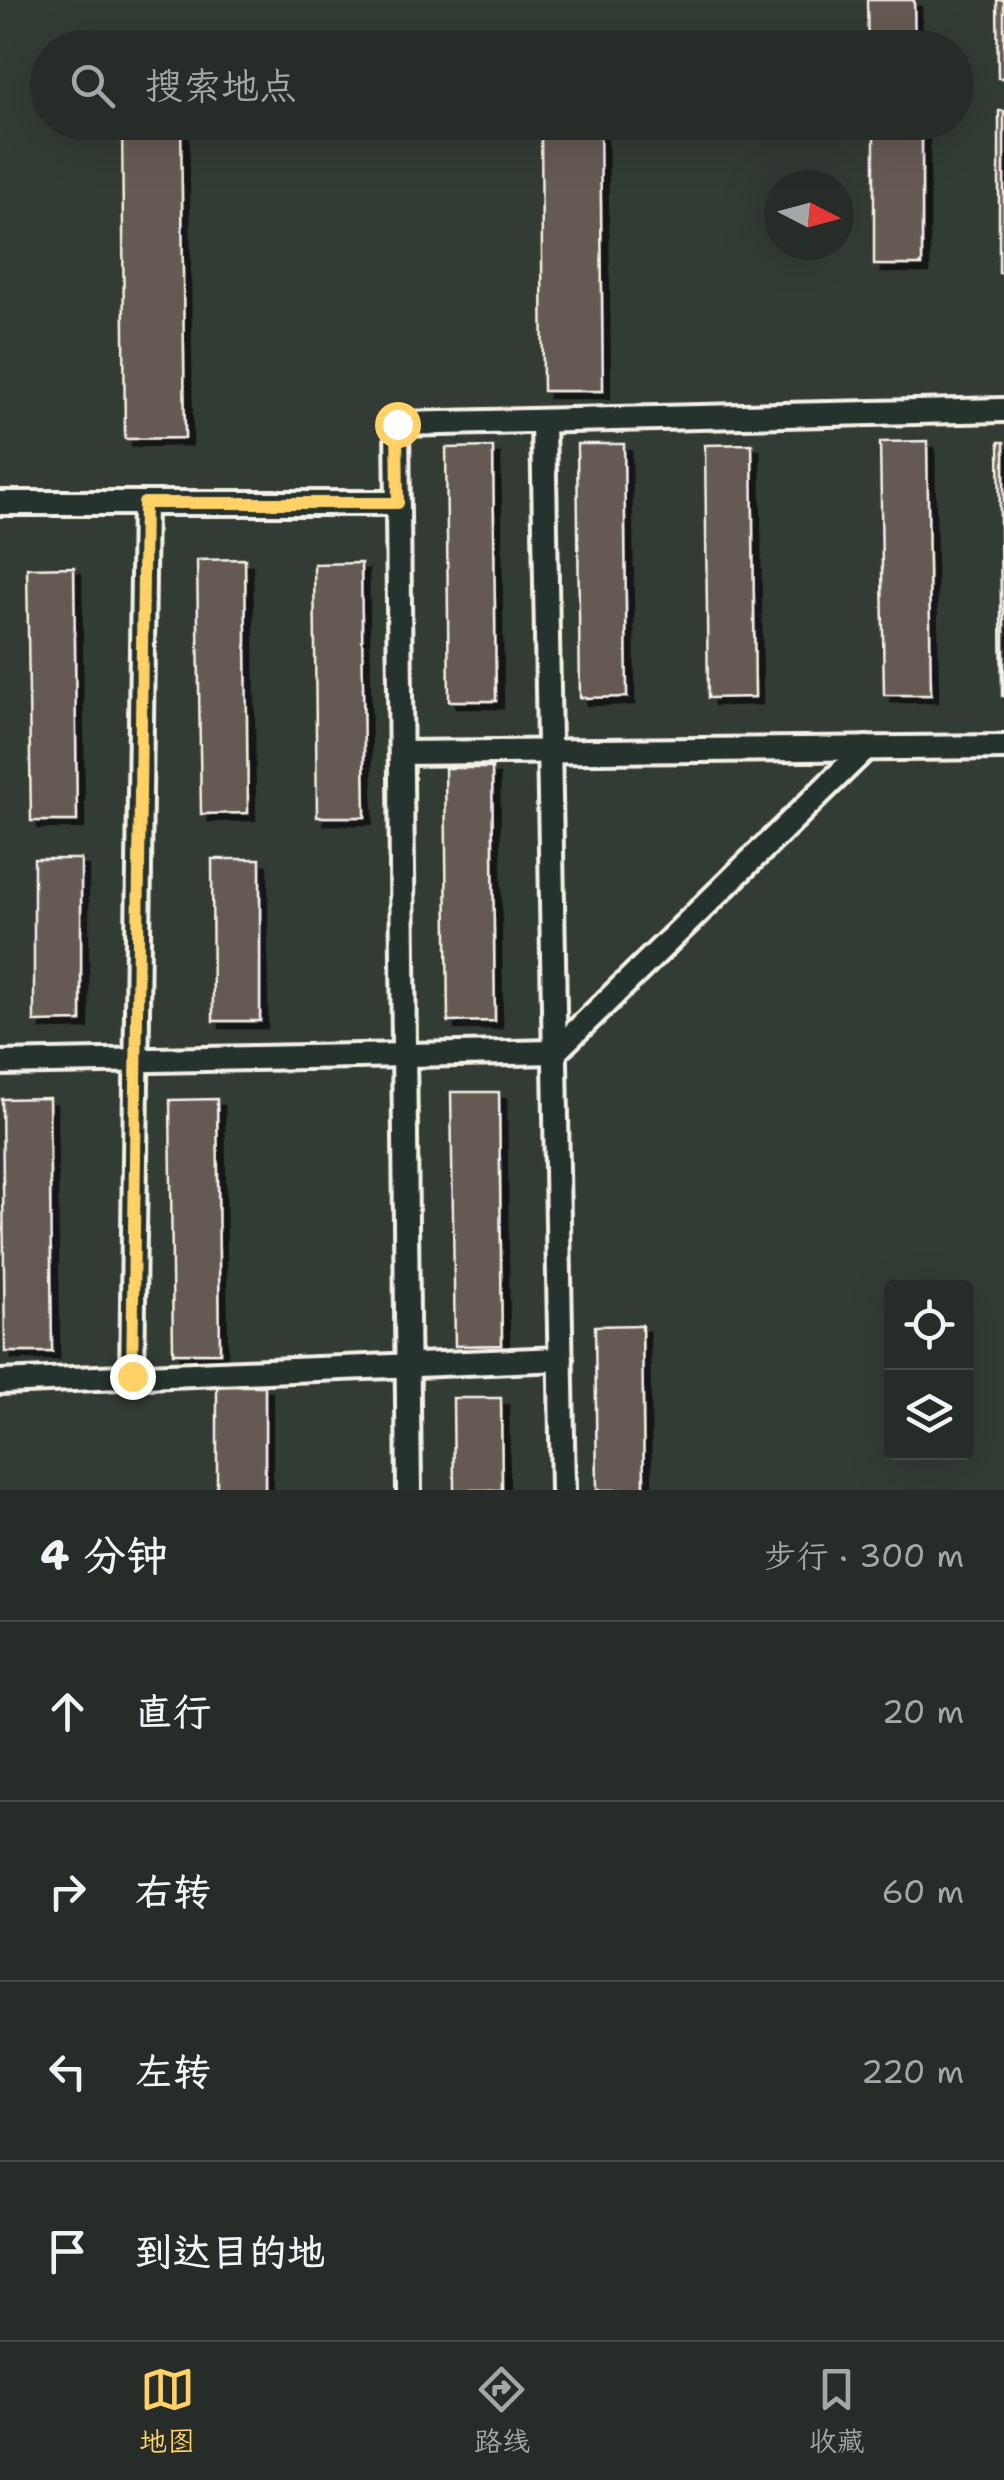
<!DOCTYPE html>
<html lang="zh">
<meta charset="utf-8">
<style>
body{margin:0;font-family:"Shantell Sans","LXGW WenKai TC",sans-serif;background:#2e3430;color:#f1f3f6}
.controls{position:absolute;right:30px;bottom:30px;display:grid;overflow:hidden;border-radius:10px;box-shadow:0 10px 40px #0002}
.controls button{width:90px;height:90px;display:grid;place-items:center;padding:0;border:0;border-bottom:2px solid #424845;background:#262c28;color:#f1f3f6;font:50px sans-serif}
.compass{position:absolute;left:764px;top:170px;width:90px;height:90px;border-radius:50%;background:#262c28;box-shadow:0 10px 40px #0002;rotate:96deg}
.stop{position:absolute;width:30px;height:30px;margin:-22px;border:8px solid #ffd166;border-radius:50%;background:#fff}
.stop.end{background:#ffd166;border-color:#fff;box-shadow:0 2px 10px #0008}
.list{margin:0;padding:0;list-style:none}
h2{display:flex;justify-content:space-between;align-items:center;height:130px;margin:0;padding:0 40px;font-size:42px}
h2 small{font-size:32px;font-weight:400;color:#a4a7a8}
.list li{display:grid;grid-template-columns:65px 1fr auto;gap:30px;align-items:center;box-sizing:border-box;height:180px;padding:0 40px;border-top:2px solid #424845}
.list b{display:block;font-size:38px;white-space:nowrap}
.list em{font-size:32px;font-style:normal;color:#a4a7a8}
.icon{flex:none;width:55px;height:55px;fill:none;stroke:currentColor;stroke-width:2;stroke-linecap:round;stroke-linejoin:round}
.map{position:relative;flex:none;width:1004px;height:1490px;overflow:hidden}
.search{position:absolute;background:#262c28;box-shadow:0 10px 40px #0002;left:30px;right:30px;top:30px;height:110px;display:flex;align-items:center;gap:25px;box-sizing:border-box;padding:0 35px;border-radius:55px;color:#a4a7a8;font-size:38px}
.sheet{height:850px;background:#262c28}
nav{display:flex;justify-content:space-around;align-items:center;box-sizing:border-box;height:140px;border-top:2px solid #424845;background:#262c28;font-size:28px;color:#a4a7a8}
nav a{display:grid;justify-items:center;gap:5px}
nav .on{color:#ffd166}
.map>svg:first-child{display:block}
.building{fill:#655a53;stroke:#f4f1e8;stroke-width:2.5;filter:url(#shadow)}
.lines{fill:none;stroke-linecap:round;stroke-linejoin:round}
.minor-casing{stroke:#f4f1e8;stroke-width:30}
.minor{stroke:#26332d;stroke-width:22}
.route{stroke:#ffd166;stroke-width:12}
</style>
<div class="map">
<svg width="1004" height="1490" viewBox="0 0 1004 1490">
<defs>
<filter id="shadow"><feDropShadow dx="7" dy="7" stdDeviation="0" flood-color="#0009"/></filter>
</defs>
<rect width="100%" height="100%" fill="#333b35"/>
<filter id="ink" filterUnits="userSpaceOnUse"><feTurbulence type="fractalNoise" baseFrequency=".01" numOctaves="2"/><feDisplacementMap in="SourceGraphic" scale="20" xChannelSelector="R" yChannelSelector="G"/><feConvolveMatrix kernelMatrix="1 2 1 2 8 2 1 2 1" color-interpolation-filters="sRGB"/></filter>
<g filter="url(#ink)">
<g class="building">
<path d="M 867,0 L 914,0 L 915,48 L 868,48 Z"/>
<path d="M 997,0 L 1004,0 L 1004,78 L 998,78 Z"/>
<rect x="999" y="111" width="5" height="162"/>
<path d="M 122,122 L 181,122 L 185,438 L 125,439 Z"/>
<path d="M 541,122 L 600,122 L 603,391 L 543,391 Z"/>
<rect x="874" y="122" width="48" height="143"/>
<path d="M 927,441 L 931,695 L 884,695 L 880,442 Z"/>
<path d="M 999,442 L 1004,442 L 1004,696 L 1002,696 Z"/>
<path d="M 577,444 L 624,444 L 627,697 L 580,698 Z"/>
<path d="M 752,444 L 755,697 L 708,698 L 705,445 Z"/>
<path d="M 493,447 L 496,701 L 449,701 L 446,448 Z"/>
<path d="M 245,559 L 248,813 L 201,814 L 197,560 Z"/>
<path d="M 361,563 L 365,817 L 317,817 L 314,564 Z"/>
<path d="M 74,567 L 77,821 L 31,821 L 27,568 Z"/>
<path d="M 445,768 L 492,768 L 495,1021 L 448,1022 Z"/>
<path d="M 34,859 L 81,859 L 81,1021 L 34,1022 Z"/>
<path d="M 212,859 L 260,859 L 260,1021 L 213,1021 Z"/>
<path d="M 451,1092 L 499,1092 L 502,1345 L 455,1346 Z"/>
<path d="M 49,1098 L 52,1352 L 5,1352 L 2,1099 Z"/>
<path d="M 217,1099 L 220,1353 L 173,1353 L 170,1100 Z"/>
<path d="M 642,1325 L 644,1490 L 597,1490 L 595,1326 Z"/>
<rect x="217" y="1386" width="48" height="104"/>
<path d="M 453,1398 L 501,1398 L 502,1490 L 454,1490 Z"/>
</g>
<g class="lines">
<defs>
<g id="minor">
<path d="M 543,422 L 563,1490"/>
<path d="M 0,503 L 397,503"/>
<path d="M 401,753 L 1004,747"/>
<path d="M 0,1063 L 555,1052 L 866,748"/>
<path d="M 132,1377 L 144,503"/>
<path d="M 0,1382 L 561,1359"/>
<path d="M 409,1490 L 397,424 L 1004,410"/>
</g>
</defs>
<use href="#minor" class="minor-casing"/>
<use href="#minor" class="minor"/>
</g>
</g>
<g class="lines" filter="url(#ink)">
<path class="route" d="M 132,1376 L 144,503 L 398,503 L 397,424"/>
</g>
</svg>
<div class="controls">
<button><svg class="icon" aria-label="locate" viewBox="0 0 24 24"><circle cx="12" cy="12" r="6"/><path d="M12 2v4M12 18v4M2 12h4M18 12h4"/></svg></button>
<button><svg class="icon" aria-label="layers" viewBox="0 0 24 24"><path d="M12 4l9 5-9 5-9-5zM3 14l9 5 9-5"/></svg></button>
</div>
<svg class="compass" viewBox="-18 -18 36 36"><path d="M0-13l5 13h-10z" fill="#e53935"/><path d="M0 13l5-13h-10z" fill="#a4a7a8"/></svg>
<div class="stop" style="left:397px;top:424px"></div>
<div class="stop end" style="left:132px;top:1376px"></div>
<div class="search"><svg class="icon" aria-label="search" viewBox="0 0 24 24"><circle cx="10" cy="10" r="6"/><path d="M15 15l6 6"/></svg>搜索地点</div>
</div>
<section class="sheet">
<h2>4 分钟<small>步行 · 300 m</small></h2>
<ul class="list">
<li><svg class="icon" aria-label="ahead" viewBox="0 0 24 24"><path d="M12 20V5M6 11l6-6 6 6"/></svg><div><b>直行</b></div><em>20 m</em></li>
<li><svg class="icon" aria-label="right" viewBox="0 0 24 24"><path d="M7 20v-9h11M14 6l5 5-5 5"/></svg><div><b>右转</b></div><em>60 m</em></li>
<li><svg class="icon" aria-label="left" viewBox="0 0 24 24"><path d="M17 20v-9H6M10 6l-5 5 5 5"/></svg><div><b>左转</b></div><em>220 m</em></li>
<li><svg class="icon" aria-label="arrive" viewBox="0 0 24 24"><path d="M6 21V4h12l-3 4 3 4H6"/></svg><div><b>到达目的地</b></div></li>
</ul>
</section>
<nav>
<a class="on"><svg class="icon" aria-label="map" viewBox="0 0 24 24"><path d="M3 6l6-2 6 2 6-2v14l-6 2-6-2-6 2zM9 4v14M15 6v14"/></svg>地图</a>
<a><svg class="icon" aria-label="directions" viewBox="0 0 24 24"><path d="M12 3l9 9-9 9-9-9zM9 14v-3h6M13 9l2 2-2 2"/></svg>路线</a>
<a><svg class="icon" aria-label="saved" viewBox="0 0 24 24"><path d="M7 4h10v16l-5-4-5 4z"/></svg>收藏</a>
</nav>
